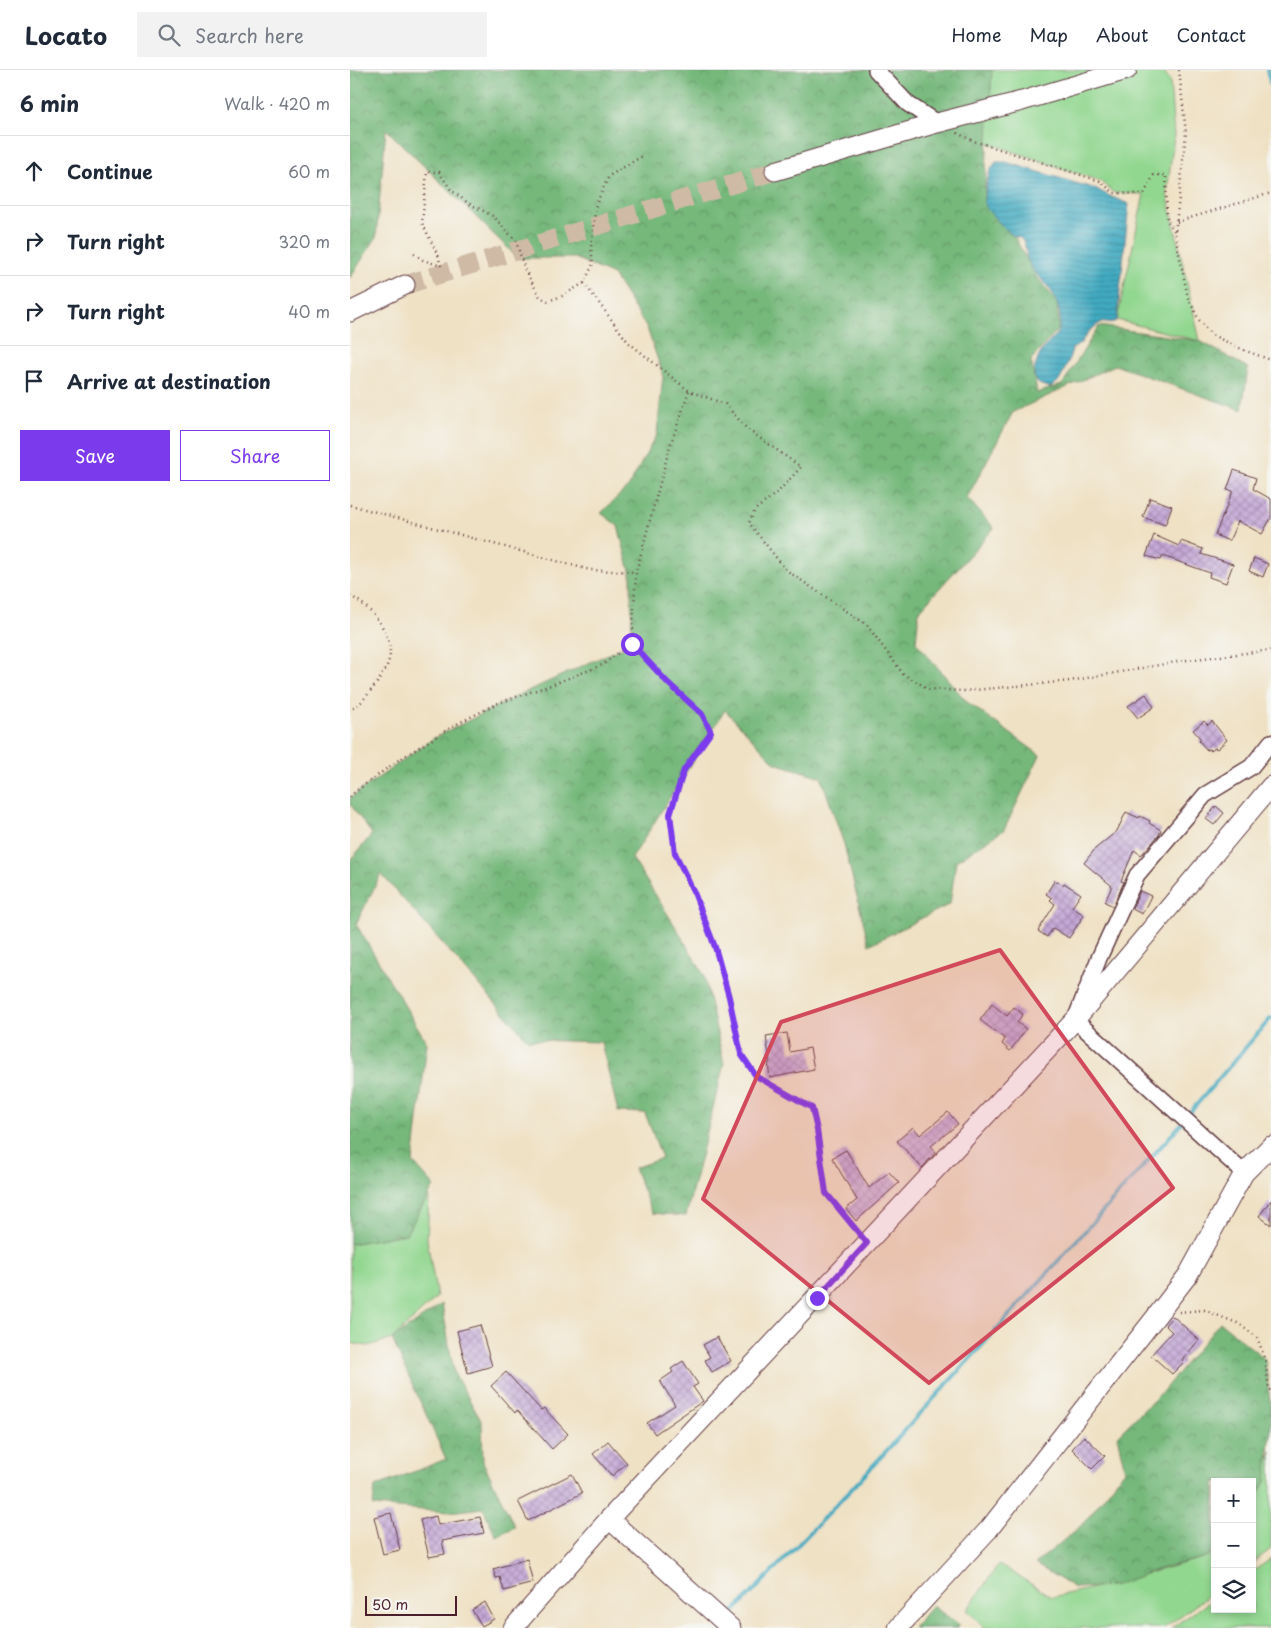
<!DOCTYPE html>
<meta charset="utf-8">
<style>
body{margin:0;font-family:"Playpen Sans",sans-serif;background:#f2f2f3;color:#1f2937}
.controls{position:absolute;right:15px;bottom:15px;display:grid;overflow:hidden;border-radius:0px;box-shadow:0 2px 8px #0003}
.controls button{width:45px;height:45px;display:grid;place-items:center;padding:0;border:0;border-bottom:1px solid #e0e1e3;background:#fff;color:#1f2937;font:25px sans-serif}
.scale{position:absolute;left:15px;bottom:12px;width:92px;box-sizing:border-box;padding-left:5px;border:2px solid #4a1f2b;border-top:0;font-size:14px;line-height:18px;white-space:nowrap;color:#4a1f2b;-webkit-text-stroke:4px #f6f6f2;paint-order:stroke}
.stop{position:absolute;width:15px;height:15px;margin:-11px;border:4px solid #7c3aed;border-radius:50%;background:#fff}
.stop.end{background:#7c3aed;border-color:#fff;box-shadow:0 1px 5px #0008}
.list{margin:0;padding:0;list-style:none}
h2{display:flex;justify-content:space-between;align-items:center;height:65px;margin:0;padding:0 20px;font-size:21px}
h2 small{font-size:16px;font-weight:400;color:#747a83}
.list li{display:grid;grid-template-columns:32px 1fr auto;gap:15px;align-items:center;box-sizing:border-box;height:70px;padding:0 20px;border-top:1px solid #e0e1e3}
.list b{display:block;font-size:19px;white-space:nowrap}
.list em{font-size:16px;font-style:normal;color:#747a83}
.actions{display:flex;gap:10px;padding:15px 20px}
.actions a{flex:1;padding:11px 0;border:1px solid #7c3aed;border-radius:0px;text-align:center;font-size:18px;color:#7c3aed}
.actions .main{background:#7c3aed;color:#fff}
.icon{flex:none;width:28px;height:28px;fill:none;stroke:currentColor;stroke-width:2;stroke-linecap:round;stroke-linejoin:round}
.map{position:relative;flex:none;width:921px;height:1558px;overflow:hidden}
header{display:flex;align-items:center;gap:30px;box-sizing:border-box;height:70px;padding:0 25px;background:#fff;border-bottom:1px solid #e0e1e3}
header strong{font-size:24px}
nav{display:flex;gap:28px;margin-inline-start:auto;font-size:18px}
.search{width:350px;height:45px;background:#f2f2f3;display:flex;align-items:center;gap:12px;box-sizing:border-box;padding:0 18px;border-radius:0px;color:#747a83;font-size:19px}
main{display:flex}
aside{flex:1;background:#fff}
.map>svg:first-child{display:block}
.green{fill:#92d790;stroke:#6e7b5e}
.forest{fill:url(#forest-crowns);stroke:#606c52}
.water{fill:url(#water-rules);stroke:#466476}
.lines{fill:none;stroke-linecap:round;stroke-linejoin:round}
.stream{stroke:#41aac1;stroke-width:4}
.building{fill:url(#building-cross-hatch)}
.tertiary-tunnel{stroke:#cebaa5;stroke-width:19;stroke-dasharray:19 9;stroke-linecap:butt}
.minor-casing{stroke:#633c42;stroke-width:18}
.tertiary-casing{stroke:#633c42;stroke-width:21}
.path{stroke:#633c42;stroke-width:2.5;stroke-dasharray:1 4;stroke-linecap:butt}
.minor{stroke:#fff;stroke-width:15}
.tertiary{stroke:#fff;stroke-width:19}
.route{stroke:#7c3aed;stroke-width:6}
.marked{fill:#d1495b;fill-opacity:0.2;stroke:#d1495b;stroke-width:4;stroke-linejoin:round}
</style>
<header>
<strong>Locato</strong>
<div class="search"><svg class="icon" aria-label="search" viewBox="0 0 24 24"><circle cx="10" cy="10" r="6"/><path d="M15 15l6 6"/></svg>Search here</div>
<nav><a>Home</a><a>Map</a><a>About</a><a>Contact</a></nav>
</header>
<main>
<aside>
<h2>6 min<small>Walk · 420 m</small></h2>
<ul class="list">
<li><svg class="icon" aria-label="ahead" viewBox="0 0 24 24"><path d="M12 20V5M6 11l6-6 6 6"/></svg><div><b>Continue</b></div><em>60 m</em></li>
<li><svg class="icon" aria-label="right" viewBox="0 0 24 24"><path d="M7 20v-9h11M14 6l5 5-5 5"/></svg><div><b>Turn right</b></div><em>320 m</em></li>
<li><svg class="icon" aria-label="right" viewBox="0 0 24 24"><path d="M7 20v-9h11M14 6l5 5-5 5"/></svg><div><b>Turn right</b></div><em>40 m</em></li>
<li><svg class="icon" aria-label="arrive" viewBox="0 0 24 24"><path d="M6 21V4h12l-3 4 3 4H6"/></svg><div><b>Arrive at destination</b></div></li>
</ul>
<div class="actions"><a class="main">Save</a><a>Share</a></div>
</aside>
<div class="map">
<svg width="921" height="1558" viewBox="0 0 921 1558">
<defs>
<pattern id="forest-crowns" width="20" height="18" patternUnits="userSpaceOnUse" patternTransform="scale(1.25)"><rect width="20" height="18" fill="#75b87a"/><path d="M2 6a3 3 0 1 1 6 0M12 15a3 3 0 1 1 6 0" fill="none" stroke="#629564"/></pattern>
<pattern id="water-rules" width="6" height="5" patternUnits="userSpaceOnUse" patternTransform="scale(1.25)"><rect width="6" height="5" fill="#41aac1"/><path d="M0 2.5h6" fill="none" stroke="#388a9d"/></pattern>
<pattern id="building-cross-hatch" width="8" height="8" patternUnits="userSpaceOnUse" patternTransform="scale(1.25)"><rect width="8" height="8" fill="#c5a9d7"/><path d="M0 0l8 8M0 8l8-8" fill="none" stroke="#a289af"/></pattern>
</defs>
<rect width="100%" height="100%" fill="#f6f6f2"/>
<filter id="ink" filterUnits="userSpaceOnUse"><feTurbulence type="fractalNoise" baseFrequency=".02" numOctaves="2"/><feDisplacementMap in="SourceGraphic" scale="10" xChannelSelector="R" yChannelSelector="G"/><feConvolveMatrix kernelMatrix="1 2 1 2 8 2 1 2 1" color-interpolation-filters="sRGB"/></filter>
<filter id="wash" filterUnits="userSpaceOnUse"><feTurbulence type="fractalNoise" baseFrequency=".0096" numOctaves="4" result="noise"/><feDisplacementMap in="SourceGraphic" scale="20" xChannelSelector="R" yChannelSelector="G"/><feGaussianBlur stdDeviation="1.12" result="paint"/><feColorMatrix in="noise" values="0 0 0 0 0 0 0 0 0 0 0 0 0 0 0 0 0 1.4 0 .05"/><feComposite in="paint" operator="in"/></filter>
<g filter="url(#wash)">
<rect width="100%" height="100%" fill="#efe1c4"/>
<g class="green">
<path d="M 636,0 L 812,0 L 820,11 L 824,66 L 817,123 L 850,271 L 767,250 L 794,124 L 764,123 L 750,111 L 606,62 Z"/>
<path d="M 79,1125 L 77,1170 L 87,1227 L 42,1269 L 18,1276 L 0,1273 L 0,1174 L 56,1164 Z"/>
<path d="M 921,1381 L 921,1479 L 902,1493 L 902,1450 Z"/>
<path d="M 865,1482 L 865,1521 L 814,1558 L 635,1558 L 617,1540 L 649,1494 L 702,1527 L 748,1517 L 856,1487 Z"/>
<path d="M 921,1489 L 921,1558 L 821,1558 L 865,1528 L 865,1539 L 902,1539 L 902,1502 Z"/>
</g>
<g class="forest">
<path d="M 0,0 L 642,0 L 634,132 L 664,166 L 686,206 L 707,232 L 709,258 L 681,290 L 687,323 L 712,315 L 749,256 L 850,271 L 898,298 L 892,340 L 765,295 L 663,342 L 617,428 L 644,458 L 569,541 L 566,572 L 617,632 L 690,685 L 654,760 L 606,791 L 600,834 L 519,875 L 494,774 L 471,707 L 425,693 L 375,640 L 282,788 L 327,859 L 354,905 L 374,994 L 336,1146 L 302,1143 L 284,1098 L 312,1088 L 295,1043 L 268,1042 L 251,972 L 178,970 L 31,804 L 6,854 L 77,973 L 63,1092 L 84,1116 L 56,1164 L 0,1174 L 0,791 L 22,764 L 0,734 L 0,728 L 84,668 L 167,626 L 282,573 L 281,505 L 268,456 L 251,443 L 279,416 L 307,364 L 313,305 L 297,258 L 263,205 L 225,188 L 168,188 L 36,59 L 26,168 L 0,208 Z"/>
<path d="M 92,1234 L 104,1303 L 132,1352 L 133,1392 L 165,1457 L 146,1466 L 133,1438 L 99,1442 L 23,1436 L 25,1417 L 96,1389 L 42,1269 Z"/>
<path d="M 870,1252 L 915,1289 L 921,1340 L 921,1358 L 916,1412 L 902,1435 L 902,1412 L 865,1412 L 865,1479 L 856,1487 L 806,1500 L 763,1516 L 725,1518 L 685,1494 L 732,1455 L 775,1400 L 767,1366 L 813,1321 Z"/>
<path d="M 582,1536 L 610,1555 L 608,1558 L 563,1558 Z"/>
</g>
<path class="water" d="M 646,92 L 656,92 L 746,119 L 762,127 L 779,134 L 767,250 L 764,252 L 750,253 L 739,261 L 730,274 L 722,279 L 719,290 L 710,310 L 700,318 C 696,316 688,315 686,311 C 681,301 688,287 693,279 C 699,271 706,268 709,258 C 712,247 708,234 703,224 C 696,212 684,205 678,191 C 675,184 677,174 671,169 C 670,167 666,167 664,166 C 657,161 635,140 634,132 C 633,128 636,121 636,117 C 638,106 639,101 646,92 Z"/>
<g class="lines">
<g class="stream">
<path d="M 917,0 L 921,15"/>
<path d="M 836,1047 L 921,948"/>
<path d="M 377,1549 L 510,1410 L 684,1218 L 832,1053"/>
</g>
</g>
<g id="blocks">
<g class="building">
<path d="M 884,400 L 906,408 L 903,419 L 921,429 L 921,448 L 912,464 L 888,451 L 879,471 L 865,465 L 883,421 L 877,420 Z"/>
<path d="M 800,428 L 822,436 L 815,455 L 793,447 Z"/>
<path d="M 804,465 L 829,476 L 831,471 L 853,479 L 851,484 L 883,494 L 876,513 L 859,507 L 860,503 L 813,486 L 811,490 L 796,486 Z"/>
<path d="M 904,488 L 918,494 L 913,507 L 899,501 Z"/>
<path d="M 796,624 L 804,637 L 788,648 L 778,636 Z"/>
<path d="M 854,651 L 858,655 L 862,651 L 877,670 L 867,679 L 865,678 L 861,681 L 859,679 L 857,680 L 849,671 L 851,669 L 843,660 Z"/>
<path d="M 866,736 L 874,743 L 864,755 L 856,749 Z"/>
<path d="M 776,742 L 789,748 L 790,746 L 800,751 L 799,753 L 811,760 L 809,765 L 791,785 L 784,780 L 771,811 L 774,812 L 763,836 L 755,832 L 762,816 L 734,793 L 745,779 L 767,761 Z"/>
<path d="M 705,810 L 713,815 L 714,813 L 731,824 L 722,837 L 734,845 L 719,868 L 703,858 L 697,867 L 688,861 L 705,834 L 700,830 L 702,828 L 696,824 Z"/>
<path d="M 790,821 L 801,826 L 792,844 L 782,839 Z"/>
<path d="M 642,934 L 657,946 L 664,937 L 673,944 L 667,952 L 676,959 L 660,981 L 652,974 L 655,969 L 630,950 Z"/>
<path d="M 437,963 L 440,982 L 460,978 L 464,999 L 420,1008 L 418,993 L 420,993 L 416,966 Z"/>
<path d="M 598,1042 L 608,1054 L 581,1076 L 586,1082 L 572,1098 L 547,1071 L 563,1057 L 570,1065 Z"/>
<path d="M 496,1080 L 519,1118 L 539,1102 L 549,1113 L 506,1151 L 496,1139 L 507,1130 L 482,1088 Z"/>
<path d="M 921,1130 L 921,1155 L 909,1146 Z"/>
<path d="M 823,1246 L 849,1270 L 832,1290 L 834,1292 L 822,1304 L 801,1285 L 822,1262 L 815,1255 Z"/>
<path d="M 130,1255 L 142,1296 L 118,1303 L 107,1261 Z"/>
<path d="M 367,1267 L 381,1291 L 362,1302 L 355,1290 L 360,1287 L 353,1275 Z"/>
<path d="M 333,1291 L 348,1314 L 343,1317 L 353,1331 L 305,1364 L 297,1353 L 325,1335 L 310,1311 L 323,1302 L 321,1299 Z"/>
<path d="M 156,1302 L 191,1340 L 194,1338 L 218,1364 L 202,1379 L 167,1340 L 165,1343 L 141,1316 Z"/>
<path d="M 734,1366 L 755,1386 L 742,1399 L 722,1379 Z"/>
<path d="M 258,1371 L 277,1393 L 262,1406 L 243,1384 Z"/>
<path d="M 222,1404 L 232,1423 L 178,1451 L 168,1431 Z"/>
<path d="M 41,1443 L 50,1480 L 33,1484 L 24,1447 Z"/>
<path d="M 86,1446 L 88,1455 L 130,1447 L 134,1463 L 92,1471 L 95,1484 L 79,1487 L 70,1450 Z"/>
<path d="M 177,1489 L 183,1513 L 154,1521 L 150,1507 L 146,1508 L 143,1499 Z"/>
<path d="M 135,1532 L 144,1549 L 132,1556 L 122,1540 Z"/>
</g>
</g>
</g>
<g filter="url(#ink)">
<use href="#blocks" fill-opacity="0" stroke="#633c42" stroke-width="1"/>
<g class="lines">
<path class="tertiary-tunnel" d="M 55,215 L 425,101"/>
<defs>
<g id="minor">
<path d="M 526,0 L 558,34 L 587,53"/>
<path d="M 894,1103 L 725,950 L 749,888 L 787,805 L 855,725 L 901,697 L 921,672"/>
</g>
<g id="tertiary">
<path d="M 425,101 L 587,53 L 672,31 L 777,0"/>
<path d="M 0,242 L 55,215"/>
<path d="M 259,1449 L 381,1558"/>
<path d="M 163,1558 L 259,1449 L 725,950 L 921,716"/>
<path d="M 548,1558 L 639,1459 L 808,1244 L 838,1205 L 894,1103 L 921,1076"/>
</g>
</defs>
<use href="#minor" class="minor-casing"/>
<use href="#tertiary" class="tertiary-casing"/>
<g class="path">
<path d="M 829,0 L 836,63 L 825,164 L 838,228 L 849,250 L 862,265 L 896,281 L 921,290"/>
<path d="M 607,63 L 624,71 L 750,111 L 764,123 L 794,124 L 804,105 L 816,105 L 817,150 L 825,162"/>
<path d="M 827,152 L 921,123"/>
<path d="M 64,184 L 73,190 L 91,196 L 88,185 L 72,153 L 77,102 L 89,102 L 101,120 L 118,133 L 143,146 L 166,171 L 175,200 L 190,227 L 198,231 L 212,226 L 234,213 L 243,194 L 241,177 L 246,134 L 259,106 L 294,85"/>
<path d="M 234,213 L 278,272 L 339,321 L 375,334 L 397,359 L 451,397 L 429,421 L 405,440 L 399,453 L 436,500 L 517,555 L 553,604 L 579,619 L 614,621 L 720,611 L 837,590 L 921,580"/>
<path d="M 339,321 L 320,376 L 286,502 L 282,573 L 318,613 L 352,645 L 361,661 L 334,700 L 320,745 L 325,783 L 345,825 L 365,877 L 379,927 L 391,984 L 407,1006 L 462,1038 L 467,1059 L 476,1123 L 507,1161"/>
<path d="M 0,435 L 240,500 L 286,502"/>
<path d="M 0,526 C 19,535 39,559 40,581 C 41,593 30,610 22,619 C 15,628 10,635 0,640"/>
<path d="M 0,727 L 6,721 L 47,691 L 105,655 L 146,634 L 201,615 L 252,595 L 282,573"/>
<path d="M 829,1242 L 854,1240 L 887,1253 L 907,1267 L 915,1289 L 919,1319 L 921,1320"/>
</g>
<use href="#minor" class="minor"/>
<use href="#tertiary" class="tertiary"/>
</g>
</g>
<g class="lines" filter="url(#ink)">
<path class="route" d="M 282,574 L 318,613 L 352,644 L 361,662 L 334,700 L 320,744 L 325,783 L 345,825 L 365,877 L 379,927 L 391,984 L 406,1006 L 462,1038 L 467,1060 L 476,1123 L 517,1173 L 467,1228"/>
</g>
<path class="marked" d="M 650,880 L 823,1118 L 579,1313 L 353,1129 L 431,952 Z"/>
</svg>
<div class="controls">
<button>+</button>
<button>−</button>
<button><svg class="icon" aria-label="layers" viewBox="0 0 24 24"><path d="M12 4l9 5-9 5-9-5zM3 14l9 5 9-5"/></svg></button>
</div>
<div class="scale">50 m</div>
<div class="stop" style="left:282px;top:574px"></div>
<div class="stop end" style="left:467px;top:1228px"></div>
</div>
</main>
